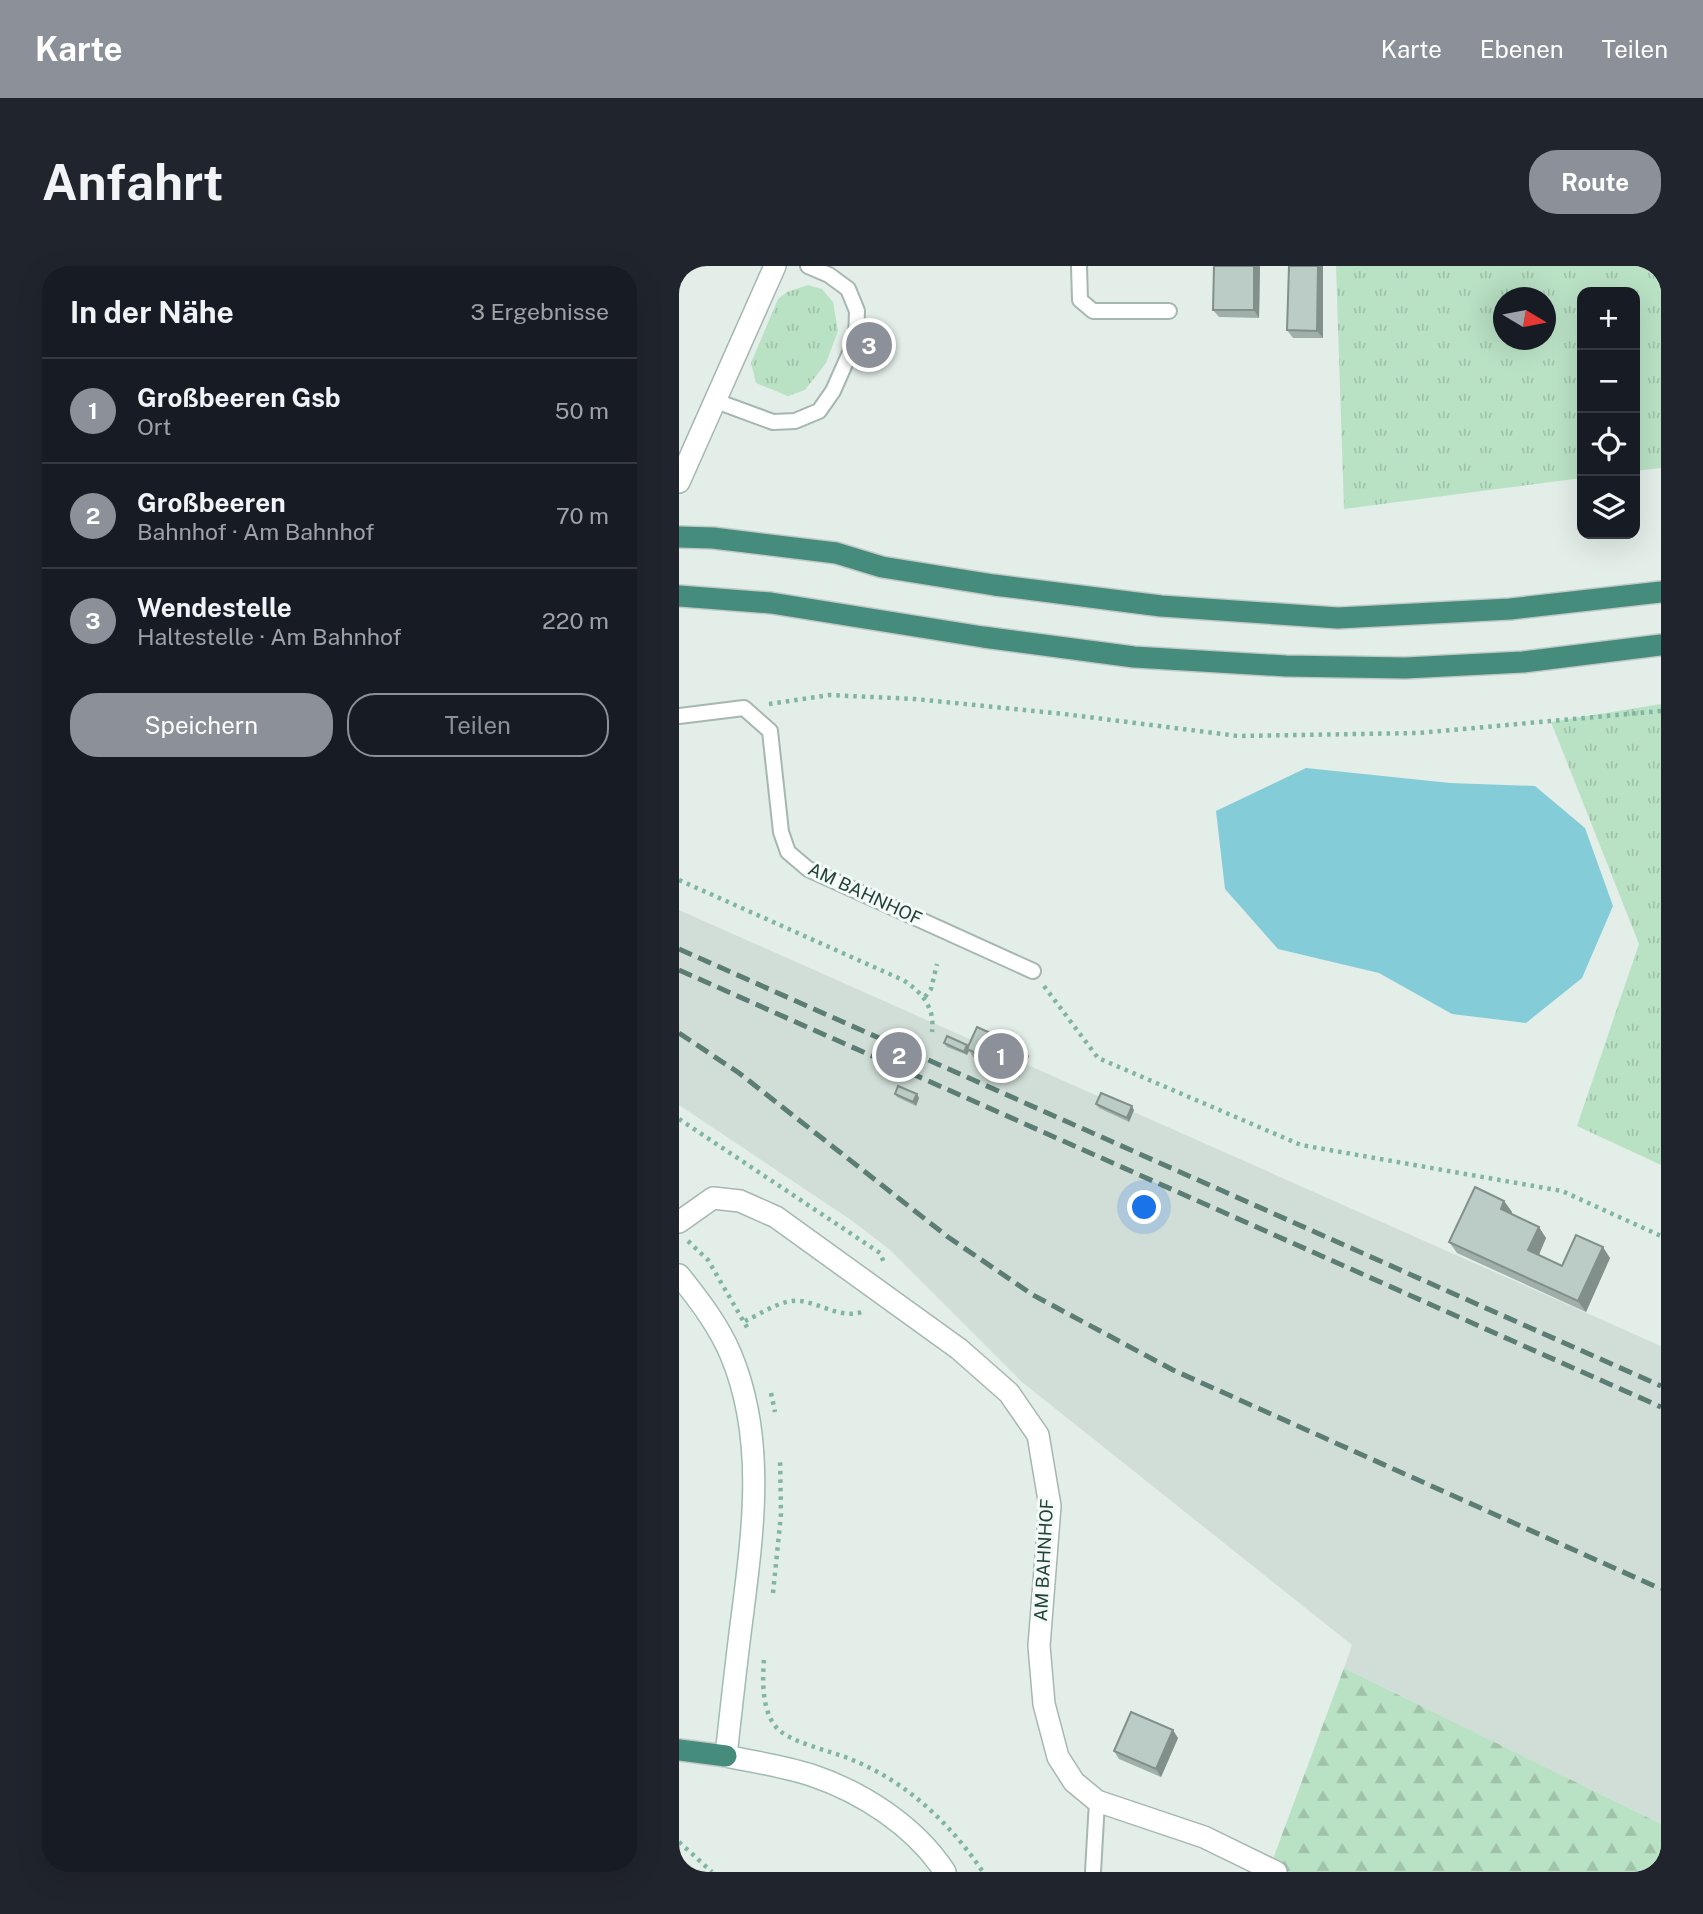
<!DOCTYPE html>
<html lang="de">
<meta charset="utf-8">
<style>
body{margin:0;font-family:"Public Sans",sans-serif;background:#20242c;color:#f1f3f6}
.controls{position:absolute;right:21px;top:21px;display:grid;overflow:hidden;border-radius:14px;box-shadow:0 7px 28px #0002}
.controls button{width:63px;height:63px;display:grid;place-items:center;padding:0;border:0;border-bottom:2px solid #363941;background:#171b24;color:#f1f3f6;font:35px sans-serif}
.compass{position:absolute;left:814px;top:21px;width:63px;height:63px;border-radius:50%;background:#171b24;box-shadow:0 7px 28px #0002;rotate:100deg}
.you{position:absolute;left:466px;top:942px;width:24px;height:24px;margin:-18px;border:5px solid #fff;border-radius:50%;background:#1a73e8;box-shadow:0 0 0 10px #1a73e833}
.badge{display:grid;place-items:center;width:46px;height:46px;border-radius:50%;background:#8c9099;color:#fff;font-size:23px;font-weight:700}
.pin{position:absolute;translate:-50% -50%;border:4px solid #fff;box-shadow:0 2px 7px #0006}
.list{margin:0;padding:0;list-style:none}
h2{display:flex;justify-content:space-between;align-items:center;height:91px;margin:0;padding:0 28px;font-size:30px}
h2 small{font-size:23px;font-weight:400;color:#9ea1a6}
.list li{display:grid;grid-template-columns:46px 1fr auto;gap:21px;align-items:center;box-sizing:border-box;height:105px;padding:0 28px;border-top:2px solid #363941}
.list b{display:block;font-size:26px;white-space:nowrap}
.list p{margin:0;font-size:23px;white-space:nowrap;color:#9ea1a6}
.list em{font-size:23px;font-style:normal;color:#9ea1a6}
.actions{display:flex;gap:14px;padding:21px 28px}
.actions a{flex:1;padding:16px 0;border:2px solid #8c9099;border-radius:28px;text-align:center;font-size:24px;color:#8c9099}
.actions .main{background:#8c9099;color:#fff}
.icon{flex:none;width:38px;height:38px;fill:none;stroke:currentColor;stroke-width:2;stroke-linecap:round;stroke-linejoin:round}
.map{position:relative;flex:none;width:982px;height:1606px;overflow:hidden;border-radius:28px}
header{display:flex;align-items:center;gap:42px;box-sizing:border-box;height:98px;padding:0 35px;background:#8c9099;color:#fff}
header strong{font-size:33px}
nav{display:flex;gap:38px;margin-inline-start:auto;font-size:24px}
.intro{display:flex;align-items:center;justify-content:space-between;box-sizing:border-box;height:168px;padding:0 42px}
h1{margin:0;font-size:49px}
.button{padding:18px 32px;border-radius:28px;background:#8c9099;color:#fff;font-size:24px;font-weight:700}
main{display:flex;gap:42px;padding:0 42px}
aside{flex:1;background:#171b24;border-radius:28px;box-shadow:0 7px 28px #0002}
.map>svg:first-child{display:block}
.built{fill:#d1ded8}
.grass{fill:url(#grass-tufts);fill-rule:evenodd}
.forest{fill:url(#forest-firs)}
.water{fill:#85ccd9}
.lines{fill:none;stroke-linecap:round;stroke-linejoin:round}
.service-casing{stroke:#a5b7b0;stroke-width:18}
.minor-casing{stroke:#a5b7b0;stroke-width:24}
.tertiary-casing{stroke:#a5b7b0;stroke-width:24}
.secondary-casing{stroke:#a0bbb1;stroke-width:24}
.trunk-casing{stroke:#c1cac7;stroke-width:24}
.path{stroke:#80b5a4;stroke-width:4.5;stroke-dasharray:3.5 5;stroke-linecap:butt}
.service{stroke:#fff;stroke-width:14}
.minor{stroke:#fff;stroke-width:21}
.tertiary{stroke:#fff;stroke-width:21}
.secondary{stroke:#fff;stroke-width:21}
.trunk{stroke:#468c7c;stroke-width:21}
.rail{stroke:#5b7d73;stroke-width:5;stroke-dasharray:14 7;stroke-linecap:butt}
.wall{fill:#a0afa9}
.shaded-wall{fill:#828f8a}
.building{fill:#baccc5;stroke:#828f8a;stroke-width:2}
.labels{text-anchor:middle;stroke-width:6;stroke-linejoin:round;paint-order:stroke}
.street-label{font-size:18px;fill:#204138;stroke:#f4faf7}
</style>
<header>
<strong>Karte</strong>
<nav><a>Karte</a><a>Ebenen</a><a>Teilen</a></nav>
</header>
<div class="intro"><h1>Anfahrt</h1><a class="button">Route</a></div>
<main>
<aside>
<h2>In der Nähe<small>3 Ergebnisse</small></h2>
<ul class="list">
<li><span class="badge">1</span><div><b>Großbeeren Gsb</b><p>Ort</p></div><em>50 m</em></li>
<li><span class="badge">2</span><div><b>Großbeeren</b><p>Bahnhof · Am Bahnhof</p></div><em>70 m</em></li>
<li><span class="badge">3</span><div><b>Wendestelle</b><p>Haltestelle · Am Bahnhof</p></div><em>220 m</em></li>
</ul>
<div class="actions"><a class="main">Speichern</a><a>Teilen</a></div>
</aside>
<div class="map">
<svg width="982" height="1606" viewBox="0 0 982 1606">
<defs>
<pattern id="grass-tufts" width="24" height="20" patternUnits="userSpaceOnUse" patternTransform="scale(1.75)"><rect width="24" height="20" fill="#b9e1c4"/><path d="M3 7l-1-3M5 7V3M7 7l1-3M15 17l-1-3M17 17v-4M19 17l1-3" fill="none" stroke="#9fc2a9"/></pattern>
<pattern id="forest-firs" width="22" height="20" patternUnits="userSpaceOnUse" patternTransform="scale(1.75)"><rect width="22" height="20" fill="#b9e1c4"/><path d="M5 1l3.5 6h-7zM16 11l3.5 6h-7z" fill="#9fc2a9"/></pattern>
</defs>
<rect width="100%" height="100%" fill="#e3eee9"/>
<path class="built" d="M 0,644 L 982,1080 L 982,1558 L 665,1402 L 673,1379 L 343,1116 L 210,983 L 172,954 L 0,839 Z"/>
<g class="grass">
<path d="M 657,0 L 982,0 L 982,202 L 956,205 L 956,26 L 903,26 L 903,212 L 665,243 ZM 824,32 L 866,32 L 866,74 L 824,74 Z"/>
<path d="M 129,19 L 143,23 L 154,36 L 159,65 L 147,97 L 126,124 L 109,130 L 77,117 L 72,97 L 99,33 L 108,26 Z"/>
<path d="M 982,438 L 982,899 L 898,860 L 960,678 L 872,456 Z"/>
</g>
<path class="forest" d="M 665,1402 L 982,1558 L 982,1606 L 600,1606 L 591,1601 Z"/>
<path class="water" d="M 627,502 L 771,517 L 856,520 L 906,562 L 934,640 L 903,712 L 847,757 L 773,748 L 700,707 L 599,683 L 546,623 L 537,545 Z"/>
<g class="lines">
<defs>
<g id="service">
<path d="M 400,0 L 401,34 L 414,45 L 490,45"/>
<path d="M 37,135 L 94,156 L 116,155 L 140,145 L 154,125 L 177,73 L 178,45 L 169,23 L 150,9 L 129,0"/>
<path d="M 0,450 L 65,442 L 91,465 L 102,566 L 109,586 L 129,603 L 354,705"/>
<path d="M 414,1606 L 418,1535"/>
</g>
<path id="minor" d="M 0,956 L 34,932 L 61,935 L 97,951 L 280,1083 L 330,1127 L 359,1169 L 371,1240 L 360,1380 L 365,1438 L 379,1491 L 395,1516 L 418,1535 L 525,1571 L 597,1606"/>
<path id="tertiary" d="M 0,216 L 96,0"/>
<path id="secondary" d="M 0,1009 C 20,1034 40,1060 52,1089 C 87,1173 74,1265 63,1352 C 57,1398 52,1444 47,1490 C 75,1496 104,1500 132,1509 C 183,1526 236,1560 266,1606"/>
<g id="trunk">
<path d="M 0,271 L 34,272 L 157,287 L 203,301 L 315,319 L 482,340 L 659,352 L 831,343 L 982,326"/>
<path d="M 0,330 L 92,337 L 304,371 L 455,391 L 607,400 L 726,402 L 844,396 L 982,379"/>
<path d="M 0,1484 L 47,1490"/>
</g>
</defs>
<use href="#service" class="service-casing"/>
<use href="#minor" class="minor-casing"/>
<use href="#tertiary" class="tertiary-casing"/>
<use href="#secondary" class="secondary-casing"/>
<use href="#trunk" class="trunk-casing"/>
<g class="path">
<path d="M 90,438 L 150,429 L 236,433 L 385,448 L 559,470 L 740,467 L 982,445"/>
<path d="M 0,614 L 224,714 C 244,727 256,742 253,766"/>
<path d="M 365,720 L 419,792 L 622,879 L 883,925 L 982,970"/>
<path d="M 246,731 L 252,723 L 258,698"/>
<path d="M 0,853 L 201,987 L 206,999"/>
<path d="M 9,975 L 29,994 L 69,1063"/>
<path d="M 66,1055 C 82,1048 104,1032 122,1035 C 143,1038 164,1054 185,1045"/>
<path d="M 92,1127 L 96,1146"/>
<path d="M 94,1327 L 102,1248 L 101,1193"/>
<path d="M 85,1394 C 83,1416 83,1450 101,1465 C 117,1478 152,1485 171,1493 C 227,1515 271,1557 304,1606"/>
<path d="M 0,1576 L 33,1606"/>
</g>
<use href="#service" class="service"/>
<use href="#minor" class="minor"/>
<use href="#tertiary" class="tertiary"/>
<use href="#secondary" class="secondary"/>
<use href="#trunk" class="trunk"/>
<g class="rail">
<path d="M 0,683 L 982,1120"/>
<path d="M 0,704 L 982,1141"/>
<path d="M 0,767 L 60,807 L 269,971 L 354,1029 L 494,1104 L 982,1323"/>
</g>
</g>
<g class="wall">
<path d="M 581,0 L 580,52 L 540,51 L 534,44 Z"/>
<path d="M 610,0 L 644,0 L 644,72 L 614,72 L 608,64 Z"/>
<path d="M 265,777 L 288,779 L 290,781 L 350,790 L 340,811 L 294,791 L 290,785 L 288,789 L 268,781 Z"/>
<path d="M 216,828 L 238,828 L 240,832 L 237,840 L 218,831 Z"/>
<path d="M 417,838 L 455,844 L 450,856 L 420,842 Z"/>
<path d="M 825,935 L 833,946 L 832,948 L 867,972 L 860,989 L 883,1000 L 931,992 L 907,1046 L 778,987 L 770,976 Z"/>
<path d="M 499,1472 L 482,1511 L 440,1493 L 435,1485 Z"/>
</g>
<g class="shaded-wall">
<path d="M 575,0 L 581,0 L 580,52 L 575,44 Z"/>
<path d="M 639,0 L 644,0 L 644,72 L 638,65 Z"/>
<path d="M 288,779 L 291,783 L 288,783 L 290,785 L 288,789 L 285,786 Z"/>
<path d="M 344,782 L 350,790 L 340,811 L 335,804 Z"/>
<path d="M 238,828 L 240,832 L 237,840 L 234,836 Z"/>
<path d="M 453,840 L 455,844 L 450,856 L 448,852 Z"/>
<path d="M 825,935 L 833,946 L 829,954 L 822,943 Z"/>
<path d="M 860,961 L 867,972 L 857,995 L 849,984 Z"/>
<path d="M 924,981 L 931,992 L 907,1046 L 899,1035 Z"/>
<path d="M 494,1464 L 499,1472 L 482,1511 L 477,1503 Z"/>
</g>
<g class="building">
<path d="M 535,0 L 575,0 L 575,44 L 534,44 Z"/>
<path d="M 610,0 L 639,0 L 638,65 L 608,64 Z"/>
<path d="M 298,761 L 344,782 L 335,804 L 288,783 Z"/>
<path d="M 268,770 L 288,779 L 285,786 L 265,777 Z"/>
<path d="M 219,820 L 238,828 L 234,836 L 216,828 Z"/>
<path d="M 422,827 L 453,840 L 448,852 L 417,838 Z"/>
<path d="M 796,921 L 825,935 L 822,943 L 860,961 L 849,984 L 883,1000 L 897,969 L 924,981 L 899,1035 L 770,976 Z"/>
<path d="M 452,1446 L 494,1464 L 477,1503 L 435,1485 Z"/>
</g>
<g class="labels">
<g class="street-label">
<text transform="translate(186 628) rotate(25)" y="6">AM BAHNHOF</text>
<text transform="translate(365 1294) rotate(-87)" y="6">AM BAHNHOF</text>
</g>
</g>
</svg>
<div class="controls">
<button>+</button>
<button>−</button>
<button><svg class="icon" aria-label="locate" viewBox="0 0 24 24"><circle cx="12" cy="12" r="6"/><path d="M12 2v4M12 18v4M2 12h4M18 12h4"/></svg></button>
<button><svg class="icon" aria-label="layers" viewBox="0 0 24 24"><path d="M12 4l9 5-9 5-9-5zM3 14l9 5 9-5"/></svg></button>
</div>
<svg class="compass" viewBox="-18 -18 36 36"><path d="M0-13l5 13h-10z" fill="#e53935"/><path d="M0 13l5-13h-10z" fill="#9ea1a6"/></svg>
<div class="you"></div>
<div class="pin badge" style="left:322px;top:790px">1</div>
<div class="pin badge" style="left:220px;top:789px">2</div>
<div class="pin badge" style="left:190px;top:79px">3</div>
</div>
</main>
